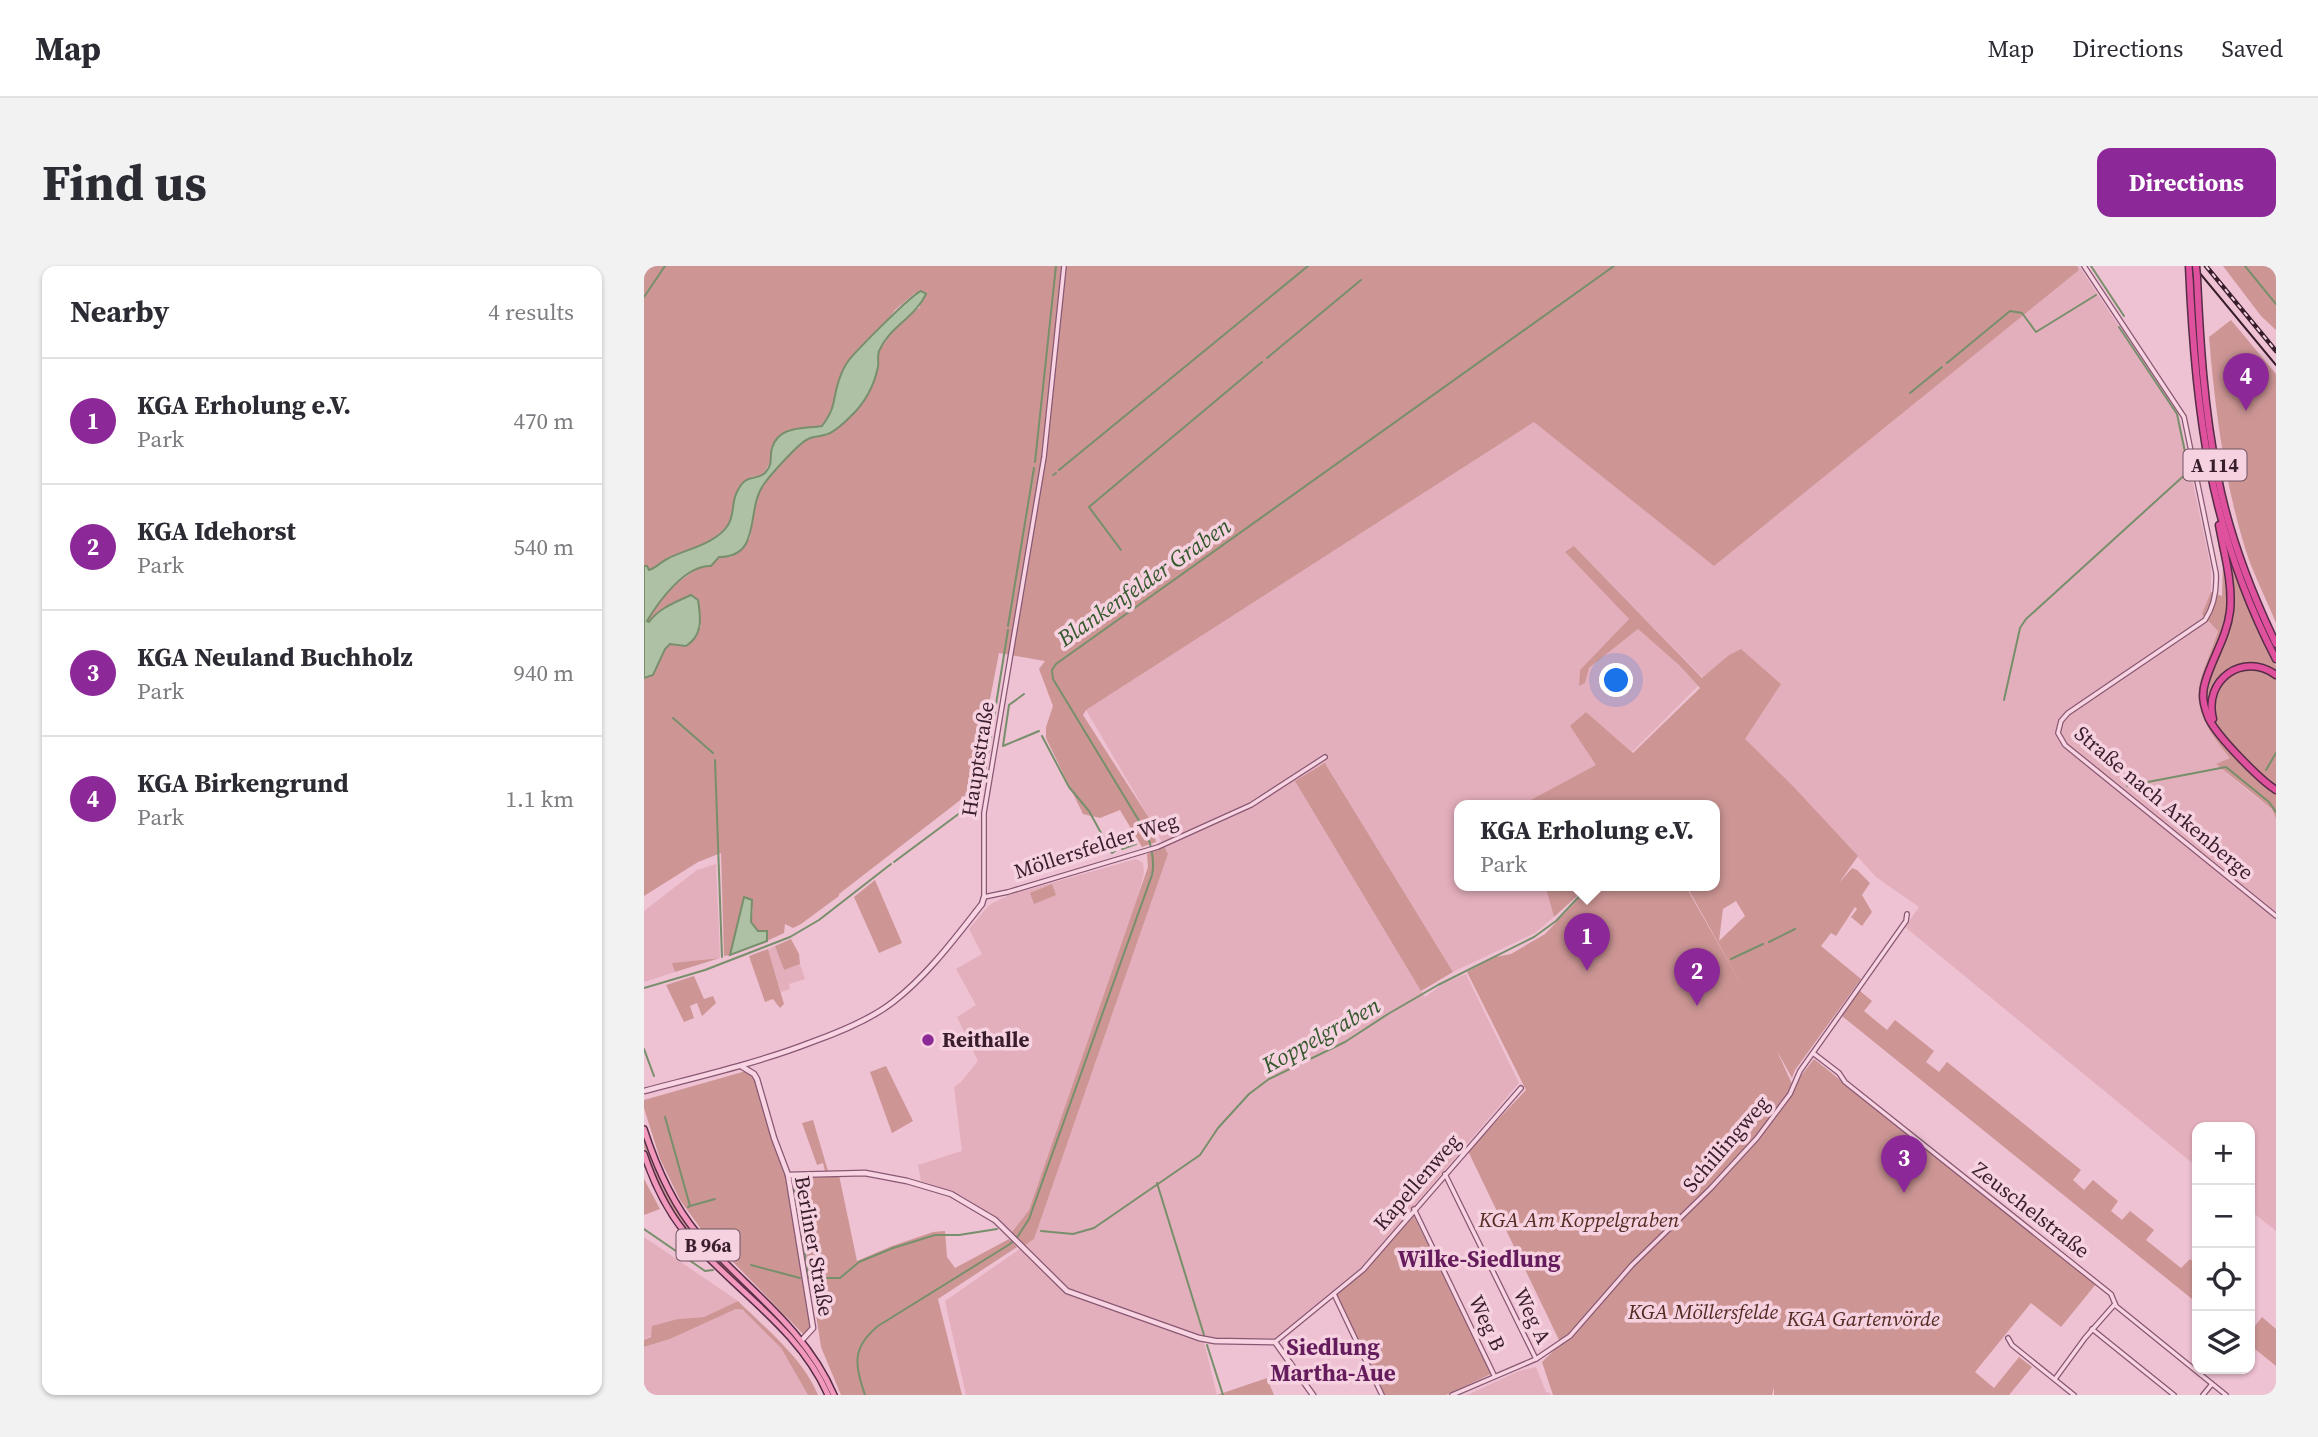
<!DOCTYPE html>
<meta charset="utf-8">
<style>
body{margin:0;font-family:"Source Serif 4",serif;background:#f2f2f3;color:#2b2b33}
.controls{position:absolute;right:21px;bottom:21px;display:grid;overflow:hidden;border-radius:14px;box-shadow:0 2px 5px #0004}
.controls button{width:63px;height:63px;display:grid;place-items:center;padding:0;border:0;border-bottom:2px solid #e1e1e2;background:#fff;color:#2b2b33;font:35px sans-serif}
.you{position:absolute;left:973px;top:415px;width:24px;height:24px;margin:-18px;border:5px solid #fff;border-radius:50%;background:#1a73e8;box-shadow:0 0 0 10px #1a73e833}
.badge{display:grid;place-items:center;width:46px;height:46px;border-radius:50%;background:#8d2898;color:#fff;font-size:23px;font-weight:700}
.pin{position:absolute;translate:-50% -58px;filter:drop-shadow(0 2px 4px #0008)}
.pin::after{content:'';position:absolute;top:37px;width:24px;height:21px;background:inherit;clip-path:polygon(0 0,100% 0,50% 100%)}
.popup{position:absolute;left:810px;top:534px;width:266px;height:91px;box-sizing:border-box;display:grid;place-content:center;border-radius:14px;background:#fff;filter:drop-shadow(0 2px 5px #0005);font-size:23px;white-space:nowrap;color:#7c7c81}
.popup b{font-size:26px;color:#2b2b33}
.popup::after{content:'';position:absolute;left:50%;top:100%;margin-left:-14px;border:14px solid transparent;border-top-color:#fff}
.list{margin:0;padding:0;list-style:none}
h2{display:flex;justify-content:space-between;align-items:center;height:91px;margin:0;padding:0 28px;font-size:30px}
h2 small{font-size:23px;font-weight:400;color:#7c7c81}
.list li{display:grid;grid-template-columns:46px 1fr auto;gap:21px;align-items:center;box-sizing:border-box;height:126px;padding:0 28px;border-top:2px solid #e1e1e2}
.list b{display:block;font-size:26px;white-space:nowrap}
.list p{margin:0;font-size:23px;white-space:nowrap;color:#7c7c81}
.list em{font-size:23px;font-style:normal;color:#7c7c81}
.icon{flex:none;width:38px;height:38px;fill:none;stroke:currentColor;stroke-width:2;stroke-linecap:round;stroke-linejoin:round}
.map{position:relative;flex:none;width:1632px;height:1129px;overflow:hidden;border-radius:14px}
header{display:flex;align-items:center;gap:42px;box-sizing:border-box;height:98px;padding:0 35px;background:#fff;border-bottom:2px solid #e1e1e2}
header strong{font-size:33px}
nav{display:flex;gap:38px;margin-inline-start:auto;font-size:24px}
.intro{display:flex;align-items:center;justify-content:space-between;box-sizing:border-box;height:168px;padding:0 42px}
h1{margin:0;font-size:49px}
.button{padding:18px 32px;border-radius:14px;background:#8d2898;color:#fff;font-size:24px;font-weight:700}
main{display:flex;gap:42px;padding:0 42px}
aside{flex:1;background:#fff;border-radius:14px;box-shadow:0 2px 5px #0004}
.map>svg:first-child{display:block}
.farmland{fill:#e4afbc}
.green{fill:#cd9695;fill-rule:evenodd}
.water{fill:#afc1a4;stroke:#778f6b;stroke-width:2}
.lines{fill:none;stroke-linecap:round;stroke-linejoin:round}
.stream{stroke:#778f6b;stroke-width:2}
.minor-casing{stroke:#885873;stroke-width:6}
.tertiary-casing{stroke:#885873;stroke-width:7}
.primary-casing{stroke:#562d47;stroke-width:8}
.motorway-casing{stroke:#562d47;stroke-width:9}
.minor{stroke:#f9d5e3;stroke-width:3.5}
.tertiary{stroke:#f9d5e3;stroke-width:4.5}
.primary{stroke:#f398bd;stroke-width:5}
.motorway{stroke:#df509d;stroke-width:6}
.tram{stroke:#381d2d;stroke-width:2}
.rail-casing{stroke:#381d2d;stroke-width:4.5}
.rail{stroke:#f6d1df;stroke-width:2;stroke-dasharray:5;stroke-linecap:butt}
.motorway-bridge-casing{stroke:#562d47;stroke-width:9;stroke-linecap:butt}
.motorway-bridge{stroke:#df509d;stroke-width:6}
.poi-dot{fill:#8d2898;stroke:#f6d1df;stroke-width:2.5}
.labels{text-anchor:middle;stroke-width:7;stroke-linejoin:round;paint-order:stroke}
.shield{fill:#f6d1df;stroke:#715362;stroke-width:2}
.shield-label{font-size:19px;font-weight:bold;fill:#381d2d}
.street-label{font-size:21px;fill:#381d2d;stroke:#f6d1df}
.poi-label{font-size:21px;font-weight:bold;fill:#381d2d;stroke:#f6d1df;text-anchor:start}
.park-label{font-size:21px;font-style:italic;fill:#542b23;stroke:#f6d1df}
.water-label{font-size:23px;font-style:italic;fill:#33582c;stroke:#f6d1df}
.neighbourhood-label{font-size:23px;font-weight:bold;fill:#651c5c;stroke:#f6d1df}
</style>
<header>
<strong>Map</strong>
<nav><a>Map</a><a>Directions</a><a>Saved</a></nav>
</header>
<div class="intro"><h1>Find us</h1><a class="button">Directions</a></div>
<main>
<aside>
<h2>Nearby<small>4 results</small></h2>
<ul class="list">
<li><span class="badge">1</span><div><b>KGA Erholung e.V.</b><p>Park</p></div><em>470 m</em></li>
<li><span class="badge">2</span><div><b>KGA Idehorst</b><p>Park</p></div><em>540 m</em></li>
<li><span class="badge">3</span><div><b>KGA Neuland Buchholz</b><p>Park</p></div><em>940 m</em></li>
<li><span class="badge">4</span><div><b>KGA Birkengrund</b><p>Park</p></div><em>1.1 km</em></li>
</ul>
</aside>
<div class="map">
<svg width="1632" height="1129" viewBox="0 0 1632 1129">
<rect width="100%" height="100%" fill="#eec1d3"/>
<g class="farmland">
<path d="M 1087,0 L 1435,0 L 1535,151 L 1567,302 L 1567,326 L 1564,337 L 1574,365 L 1570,382 L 1561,457 L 1586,492 L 1572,498 L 1609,529 L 1623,539 L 1628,543 L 1632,551 L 1632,965 L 1606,944 L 1606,861 L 1553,861 L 1553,901 L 1261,661 L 1275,641 L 1232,611 L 1148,519 L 1100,473 L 1136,419 L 1085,389 L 1059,412 L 930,280 L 922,287 L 985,353 L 936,404 L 935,420 L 941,417 L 945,402 L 994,363 L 1035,399 L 1054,420 L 988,486 L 942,446 L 947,489 L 953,499 L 877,539 L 815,539 L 815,619 L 901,619 L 910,651 L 891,667 L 809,706 L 682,498 L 652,515 L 781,731 L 800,717 L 822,708 L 875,817 L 718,1001 L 631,1072 L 559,1072 L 573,1129 L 322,1129 L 301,1035 L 390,973 L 524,588 L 507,555 L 442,444 L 890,156 Z"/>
<path d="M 492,593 L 499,597 L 500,607 L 493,633 L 385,944 L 368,966 L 355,953 L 318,930 L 277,915 L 274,899 L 318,885 L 310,821 L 317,816 L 334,795 L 313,751 L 332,739 L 312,703 L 338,688 L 325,663 L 345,639 L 365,629 Z"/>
<path d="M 72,598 L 76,692 L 29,697 L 31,706 L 0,716 L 0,645 L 53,604 Z"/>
<path d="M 131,680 L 140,704 L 156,698 L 161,713 L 145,718 L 146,723 L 137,726 L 124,683 Z"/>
<path d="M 0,971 L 94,1035 L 60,1051 L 34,1053 L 0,1074 Z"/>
<path d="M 92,1043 L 103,1046 L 137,1082 L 164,1129 L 0,1129 L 0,1081 L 26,1073 Z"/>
<path d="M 892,1101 L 902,1126 L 906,1127 L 907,1129 L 823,1129 L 875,1105 Z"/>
</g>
<g class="green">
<path d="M 0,0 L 1433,0 L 1435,4 L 1070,300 L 890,156 L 442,444 L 439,449 L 507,555 L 512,576 L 498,581 L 476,544 L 456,552 L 439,548 L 402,472 L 402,461 L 409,440 L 395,403 L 401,395 L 355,387 L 328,525 L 195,628 L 195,630 L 157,658 L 149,662 L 141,658 L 140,667 L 123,675 L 123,665 L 114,665 L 107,656 L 109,641 L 96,650 L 94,666 L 86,689 L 80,690 L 77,587 L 54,596 L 0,630 L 0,412 L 9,409 L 21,383 L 26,378 L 41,380 L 57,361 L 54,334 L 47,330 L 27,337 L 5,356 L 2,355 L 23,325 L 56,300 L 67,300 L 75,290 L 87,291 L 106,272 L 112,228 L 129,205 L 163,173 L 184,169 L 194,161 L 234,102 L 234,86 L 251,62 L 276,41 L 271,27 L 251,44 L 195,115 L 191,136 L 185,151 L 178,160 L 159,164 L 145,163 L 120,207 L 118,209 L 106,211 L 84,259 L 69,273 L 21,294 L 5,304 L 0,300 Z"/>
<path d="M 1579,0 L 1632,0 L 1632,64 L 1617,50 Z"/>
<path d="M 1587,54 L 1632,108 L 1632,357 C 1622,332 1609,308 1601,282 C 1580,214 1571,142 1565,71 Z"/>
<path d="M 1582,277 L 1587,296 L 1600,331 L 1632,400 L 1632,553 L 1628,543 L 1623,539 L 1572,498 L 1586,492 C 1568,470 1547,443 1557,412 C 1562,396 1569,382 1574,365 L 1558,348 L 1567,326 L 1578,330 L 1579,298 L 1574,279 Z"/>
<path d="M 930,280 L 1058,412 L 1085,389 L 1097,383 L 1137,418 L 1101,473 L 1148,519 L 1214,590 L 1195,617 L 1208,602 L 1213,604 L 1226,617 L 1218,629 L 1228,646 L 1218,660 L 1207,651 L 1213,643 L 1211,641 L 1192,670 L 1187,667 L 1177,680 L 1217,713 L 1151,804 L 1148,812 L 1133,785 L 1149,820 L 1170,793 L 1452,1018 L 1417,1061 L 1387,1037 L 1331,1106 L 1350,1122 L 1375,1091 L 1388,1101 L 1365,1129 L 1130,1129 L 1130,1121 L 1128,1129 L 909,1129 L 898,1096 L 924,1071 L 915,1074 L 824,885 L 882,824 L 823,706 L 851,691 L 867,688 L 901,668 L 948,619 L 1041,619 L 1101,725 L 1042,619 L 1071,619 L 1071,539 L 994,539 L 991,535 L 989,539 L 877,539 L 952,499 L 926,460 L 942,446 L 989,487 L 1056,422 L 1035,399 L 994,363 L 945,402 L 941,417 L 935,420 L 936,404 L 985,353 L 921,286 ZM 1092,635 L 1101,650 L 1075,675 L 1079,643 Z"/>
<path d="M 681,497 L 809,706 L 777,725 L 651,515 Z"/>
<path d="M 520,580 L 524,588 L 390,973 L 380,980 L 368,966 L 385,944 L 504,601 L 503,588 Z"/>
<path d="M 231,614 L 258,677 L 235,687 L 210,631 Z"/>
<path d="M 408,618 L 412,629 L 390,638 L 386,627 Z"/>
<path d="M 901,619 L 945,619 L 910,651 Z"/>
<path d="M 147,673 L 155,688 L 156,698 L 140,704 L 131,680 Z"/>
<path d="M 124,683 L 140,738 L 136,742 L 129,733 L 121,736 L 105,690 Z"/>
<path d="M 76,692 L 31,706 L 28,697 Z"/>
<path d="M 50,710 L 60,733 L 69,730 L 72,737 L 58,750 L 53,737 L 46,740 L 50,752 L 40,756 L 22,719 Z"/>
<path d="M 1215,724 L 1228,735 L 1220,745 L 1243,764 L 1251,754 L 1290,785 L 1282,796 L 1295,806 L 1303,796 L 1437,904 L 1429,914 L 1440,924 L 1449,914 L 1474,935 L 1467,945 L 1478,954 L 1486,945 L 1510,964 L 1502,974 L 1537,1002 L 1546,993 L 1553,999 L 1553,1037 L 1198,750 Z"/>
<path d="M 242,800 L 269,855 L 248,867 L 226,806 Z"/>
<path d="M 102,805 L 112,815 L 141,911 L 167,1061 L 160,1069 L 57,963 L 36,934 L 16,893 L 0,842 L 0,834 Z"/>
<path d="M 169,854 L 184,905 L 181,905 L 179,897 L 173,899 L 158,857 Z"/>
<path d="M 2,857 C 11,885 20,912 36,937 C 62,979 103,1013 139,1047 L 148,1059 C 95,1005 42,965 13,892 C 9,881 3,868 2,857 Z"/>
<path d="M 0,871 L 39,953 L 147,1064 L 175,1102 L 188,1129 L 172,1101 L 147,1069 L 76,1000 L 36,957 L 13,916 L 0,881 Z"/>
<path d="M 195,909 L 213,995 L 248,980 L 289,966 L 301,965 L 303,991 L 311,1002 L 365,973 L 373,981 L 294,1033 L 318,1129 L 197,1129 L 177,1081 L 151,911 Z"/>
<path d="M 0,913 L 16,943 L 0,949 Z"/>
<path d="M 769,948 L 847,1108 L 802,1129 L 741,1129 L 692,1028 L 725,1001 Z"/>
<path d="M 94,1035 C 122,1063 159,1092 174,1129 L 164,1129 L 137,1082 L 99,1044 L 92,1043 L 26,1073 L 0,1081 L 0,1074 L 7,1071 L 8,1060 L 34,1053 L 60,1051 Z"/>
<path d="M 1618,1051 L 1632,1063 L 1632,1100 L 1606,1079 L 1606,1058 L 1610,1061 Z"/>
<path d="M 623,1112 L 630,1129 L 573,1129 Z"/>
</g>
<g class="water">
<path d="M 277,25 L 282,28 C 271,52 245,61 235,85 C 233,90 235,96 234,101 C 230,120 220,138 206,151 C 200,157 188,168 180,169 C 175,171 169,170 164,173 C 155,177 127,208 120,218 C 101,243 119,291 75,291 L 67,300 C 41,299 15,335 3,355 L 5,356 C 15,342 32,336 47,329 L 54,334 C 57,353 59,369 42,380 L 26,378 L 21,383 L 9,409 L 0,412 L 0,300 L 3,300 L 5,304 C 12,302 17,296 23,293 C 42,283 72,278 84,259 C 90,250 88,237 92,228 C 102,205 111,216 121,207 C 130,197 125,191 128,182 C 135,159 160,163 178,160 C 193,140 188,134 195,114 C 197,108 201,99 205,94 C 213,84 268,28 277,25 Z"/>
<path d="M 100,631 L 108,634 L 107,656 L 114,665 L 123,665 L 123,675 L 86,689 Z"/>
</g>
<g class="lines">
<g class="stream">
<path d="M 1447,0 L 1480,50"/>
<path d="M 1601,0 L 1632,38"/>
<path d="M 0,31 L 21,0"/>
<path d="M 623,92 L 717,14"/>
<path d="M 1303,97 L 1366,45 L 1378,47 L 1392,66 L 1452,29"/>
<path d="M 1266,127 L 1298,101"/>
<path d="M 391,196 L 412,0"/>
<path d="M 415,204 L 664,0"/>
<path d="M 409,209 L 412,207"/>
<path d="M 477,284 L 445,241 L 618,96"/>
<path d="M 364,360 L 390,202"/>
<path d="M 380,428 L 365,439 L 359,480 L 395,465"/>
<path d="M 1360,434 L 1376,362 L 1382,353 L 1545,205 L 1533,148 L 1475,61"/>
<path d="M 29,452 L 69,487"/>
<path d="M 398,470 L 425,521 L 445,545 L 468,587 L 471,585"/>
<path d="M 71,494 L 78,691"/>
<path d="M 343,494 L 364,364"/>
<path d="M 1622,504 L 1632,487"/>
<path d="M 1483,520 L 1582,501 L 1625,536 L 1632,546"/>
<path d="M 338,521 L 342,500"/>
<path d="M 478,583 L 492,578"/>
<path d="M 250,596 L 336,532 L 338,523"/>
<path d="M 1125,676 L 1151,663"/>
<path d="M 1087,693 L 1119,678"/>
<path d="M 0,722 L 61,704 L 146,671 L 175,654 L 247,598"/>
<path d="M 0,783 L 10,810"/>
<path d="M 21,851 L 46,940 L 44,941"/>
<path d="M 155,911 L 149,914 L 165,1012"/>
<path d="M 513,917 L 560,1069"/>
<path d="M 46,940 L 71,933"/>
<path d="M 0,963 L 61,1005 L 69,1004"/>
<path d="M 397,965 L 429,968 L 450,962 L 556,889 L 574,862 L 605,828 L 625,813 L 701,776 L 744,748 L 794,719 L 890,671 L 912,655 L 946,619"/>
<path d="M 107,999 L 156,1012"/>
<path d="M 164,1012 L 196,1012 L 215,996 L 249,982 L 291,969 L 315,969 L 353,963"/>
<path d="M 563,1079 L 579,1129"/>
<path d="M 221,1129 C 211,1099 207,1082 234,1060 L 366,978 L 374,970 L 385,953 L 508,609 C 511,595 508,582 503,568 L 409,413 L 408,404 L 412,398 L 970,0"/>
</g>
<defs>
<g id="minor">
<path d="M 420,0 L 400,191 L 340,547 L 340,631 L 364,626 L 514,581 L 607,539 L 681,491"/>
<path d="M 1440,0 L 1540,151 L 1572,307 C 1573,324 1571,339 1561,354 L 1424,447 L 1417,455 L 1414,467 L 1421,479 L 1632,650"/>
<path d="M 1169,787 L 1195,807 L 1201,816 L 1467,1028 L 1472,1040 L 1582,1129"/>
<path d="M 801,908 L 892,1093"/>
<path d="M 770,943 L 850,1109"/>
<path d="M 690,1028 L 738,1129"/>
<path d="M 1448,1063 L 1530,1129"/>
<path d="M 1364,1072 L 1368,1079 L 1430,1129"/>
<path d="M 631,1076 L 719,1004 L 877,822"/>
<path d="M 1411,1113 L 1441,1072 L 1471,1038"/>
<path d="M 808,1129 L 892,1093 L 926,1070 L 988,999 L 1067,922 L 1113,872 L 1146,828 L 1156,805 L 1262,655 L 1263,648"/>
<path d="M 1559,1129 L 1568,1118"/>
</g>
<g id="tertiary">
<path d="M 97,800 L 110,808 L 113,813 L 130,872 L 144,909 L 169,1062 L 158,1074"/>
<path d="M 0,825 C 57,810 114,797 168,776 C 196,766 226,754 249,736 C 284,709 311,672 338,638 L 340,631"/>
<path d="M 144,909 L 221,907 L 263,915 L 307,928 L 351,954 L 423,1025 L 555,1072 L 571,1075 L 631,1076 L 669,1129"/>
</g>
<g id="primary">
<path d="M 0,863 C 12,900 28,937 53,967 C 100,1021 161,1061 190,1129"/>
<path d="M 0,888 C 9,915 21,941 39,964 C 85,1021 154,1060 184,1129"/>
</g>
<g id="motorway">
<path d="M 1545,0 C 1551,143 1565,264 1632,393"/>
<path d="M 1553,11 C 1556,77 1560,143 1573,207 C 1584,266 1606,324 1632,378"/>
<path d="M 1575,259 C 1580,287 1589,317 1586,345 C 1583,371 1568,392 1561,417 C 1557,430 1560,441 1565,453 C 1574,471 1615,513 1632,524"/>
<path d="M 1569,453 C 1559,414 1599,385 1632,409"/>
</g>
</defs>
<use href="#minor" class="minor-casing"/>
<use href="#tertiary" class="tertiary-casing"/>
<use href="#primary" class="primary-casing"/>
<use href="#motorway" class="motorway-casing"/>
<use href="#minor" class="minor"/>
<use href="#tertiary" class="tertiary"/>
<use href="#primary" class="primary"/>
<use href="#motorway" class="motorway"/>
<path class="tram" d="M 1550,0 L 1632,99"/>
<defs>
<path id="rail" d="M 1562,0 L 1632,85"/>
</defs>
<use href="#rail" class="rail-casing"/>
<use href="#rail" class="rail"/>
<defs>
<path id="motorway-bridge" d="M 1552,0 L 1553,11"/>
</defs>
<use href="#motorway-bridge" class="motorway-bridge-casing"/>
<use href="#motorway-bridge" class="motorway-bridge"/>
</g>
<circle class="poi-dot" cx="284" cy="774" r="7"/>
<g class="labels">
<g class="shield">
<rect x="1539.5" y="183.5" width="63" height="31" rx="5"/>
<rect x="32.5" y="963.5" width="63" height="31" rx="5"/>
</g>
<g class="shield-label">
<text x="1571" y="206">A 114</text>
<text x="64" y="986">B 96a</text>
</g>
<g class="street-label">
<text transform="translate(334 493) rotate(-81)" y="7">Hauptstraße</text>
<text transform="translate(1520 537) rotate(40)" y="7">Straße nach Arkenberge</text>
<text transform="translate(452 580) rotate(-18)" y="7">Möllersfelder Weg</text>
<text transform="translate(1082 878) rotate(-49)" y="7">Schillingweg</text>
<text transform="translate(773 916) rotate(-49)" y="7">Kapellenweg</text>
<text transform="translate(1387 944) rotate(38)" y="7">Zeuschelstraße</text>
<text transform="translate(170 980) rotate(80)" y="7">Berliner Straße</text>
<text transform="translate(888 1050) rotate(64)" y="7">Weg A</text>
<text transform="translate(843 1057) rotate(65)" y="7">Weg B</text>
</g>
<g class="poi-label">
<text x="298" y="781">Reithalle</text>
</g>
<g class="park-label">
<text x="935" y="961">KGA Am Koppelgraben</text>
<text x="1059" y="1053">KGA Möllersfelde</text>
<text x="1219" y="1060">KGA Gartenvörde</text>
</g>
<g class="water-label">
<text transform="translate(500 316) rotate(-35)" y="8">Blankenfelder Graben</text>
<text transform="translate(677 769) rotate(-29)" y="8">Koppelgraben</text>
</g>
<g class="neighbourhood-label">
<text x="835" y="1001">Wilke-Siedlung</text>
<text x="689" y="1089">Siedlung<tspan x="689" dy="26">Martha-Aue</tspan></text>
</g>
</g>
</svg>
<div class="controls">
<button>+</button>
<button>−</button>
<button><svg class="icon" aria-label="locate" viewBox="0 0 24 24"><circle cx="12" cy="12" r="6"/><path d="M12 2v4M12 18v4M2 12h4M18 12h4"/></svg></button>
<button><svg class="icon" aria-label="layers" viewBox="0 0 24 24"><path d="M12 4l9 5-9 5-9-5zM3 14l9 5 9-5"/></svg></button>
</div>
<div class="you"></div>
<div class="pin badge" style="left:943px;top:705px">1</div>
<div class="popup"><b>KGA Erholung e.V.</b>Park</div>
<div class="pin badge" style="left:1053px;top:740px">2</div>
<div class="pin badge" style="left:1260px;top:927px">3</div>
<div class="pin badge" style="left:1602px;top:145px">4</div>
</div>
</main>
